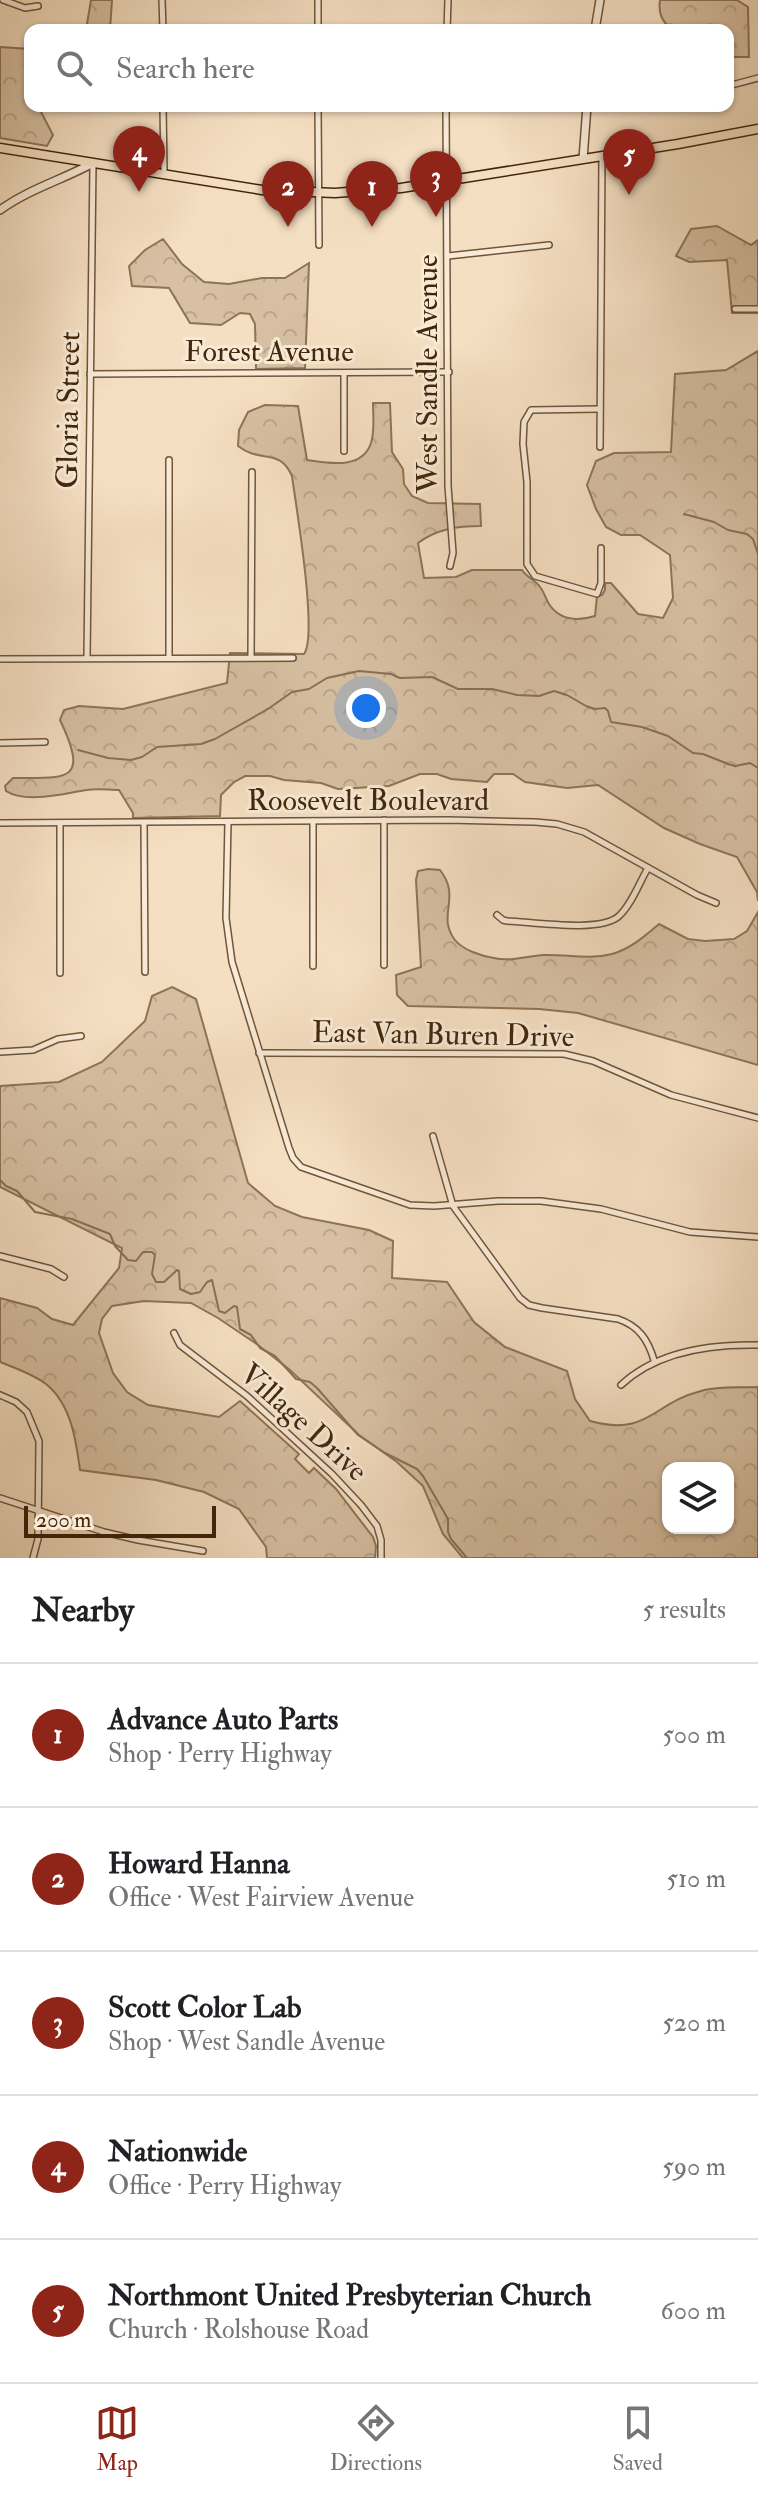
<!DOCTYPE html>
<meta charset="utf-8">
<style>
body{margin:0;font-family:"IM FELL Double Pica",serif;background:#f6f6f6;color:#202124}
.controls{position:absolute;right:24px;bottom:24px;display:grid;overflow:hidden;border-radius:16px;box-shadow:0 2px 6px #0004}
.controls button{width:72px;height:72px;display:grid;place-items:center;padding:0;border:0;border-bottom:2px solid #e0e0e0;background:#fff;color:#202124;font:40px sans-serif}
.scale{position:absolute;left:24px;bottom:20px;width:192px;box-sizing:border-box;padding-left:8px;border:4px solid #44270a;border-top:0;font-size:22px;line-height:28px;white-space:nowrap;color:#44270a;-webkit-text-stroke:6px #f8ead7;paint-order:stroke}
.you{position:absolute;left:366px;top:708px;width:28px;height:28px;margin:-20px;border:6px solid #fff;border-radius:50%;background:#1a73e8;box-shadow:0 0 0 12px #1a73e833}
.badge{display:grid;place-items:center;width:52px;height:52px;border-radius:50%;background:#8f2418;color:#fff;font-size:26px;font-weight:700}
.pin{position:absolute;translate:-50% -66px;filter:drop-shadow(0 2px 4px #0008)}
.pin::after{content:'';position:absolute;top:42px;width:28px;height:24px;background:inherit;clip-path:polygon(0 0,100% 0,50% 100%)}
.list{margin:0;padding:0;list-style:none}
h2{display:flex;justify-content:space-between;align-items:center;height:104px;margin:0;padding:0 32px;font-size:34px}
h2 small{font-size:26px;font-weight:400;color:#757577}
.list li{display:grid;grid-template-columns:52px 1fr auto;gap:24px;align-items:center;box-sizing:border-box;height:144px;padding:0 32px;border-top:2px solid #e0e0e0}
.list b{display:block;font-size:30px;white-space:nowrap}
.list p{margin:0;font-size:26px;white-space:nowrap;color:#757577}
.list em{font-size:26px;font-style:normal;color:#757577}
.icon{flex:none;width:44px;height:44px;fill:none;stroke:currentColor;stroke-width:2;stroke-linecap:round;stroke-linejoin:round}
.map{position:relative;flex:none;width:758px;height:1558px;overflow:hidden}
.search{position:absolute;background:#fff;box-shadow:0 2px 6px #0004;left:24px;right:24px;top:24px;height:88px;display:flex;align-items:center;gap:20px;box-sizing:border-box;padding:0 28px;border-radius:16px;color:#757577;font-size:30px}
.sheet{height:824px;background:#fff}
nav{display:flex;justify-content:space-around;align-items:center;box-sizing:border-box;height:112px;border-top:2px solid #e0e0e0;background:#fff;font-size:22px;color:#757577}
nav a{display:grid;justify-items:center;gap:4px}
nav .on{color:#8f2418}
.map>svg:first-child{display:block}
.forest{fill:url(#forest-crowns);stroke:#8e7456;stroke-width:2;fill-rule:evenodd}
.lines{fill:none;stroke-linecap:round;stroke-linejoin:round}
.stream{stroke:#8a7053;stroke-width:2}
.minor-casing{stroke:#705538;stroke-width:8}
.tertiary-casing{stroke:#705538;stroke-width:10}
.primary-casing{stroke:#44270a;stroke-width:11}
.minor{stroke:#f8ead7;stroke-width:5}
.tertiary{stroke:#f8ead7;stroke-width:7}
.primary{stroke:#f5dfc2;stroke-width:8}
.labels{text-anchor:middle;stroke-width:6;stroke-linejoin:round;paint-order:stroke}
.street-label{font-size:30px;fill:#44270a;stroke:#f8ead7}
</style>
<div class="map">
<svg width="758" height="1558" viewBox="0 0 758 1558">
<defs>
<pattern id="forest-crowns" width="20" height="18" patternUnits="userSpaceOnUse" patternTransform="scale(2)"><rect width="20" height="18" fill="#d7c0a3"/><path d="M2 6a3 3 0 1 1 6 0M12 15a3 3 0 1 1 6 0" fill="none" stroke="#baa58b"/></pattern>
</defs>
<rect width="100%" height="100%" fill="#f5dfc2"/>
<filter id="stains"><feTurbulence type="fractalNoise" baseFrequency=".0025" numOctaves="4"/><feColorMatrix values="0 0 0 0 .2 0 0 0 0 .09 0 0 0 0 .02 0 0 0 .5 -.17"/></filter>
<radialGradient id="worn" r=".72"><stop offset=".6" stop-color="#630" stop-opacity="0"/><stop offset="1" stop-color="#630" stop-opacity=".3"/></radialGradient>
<g class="forest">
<path d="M 91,0 L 112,0 L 110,30 L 86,30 Z"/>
<path d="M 660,0 L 737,0 L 748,7 L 749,57 L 728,57 L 728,30 L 671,30 C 662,20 658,14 660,0 Z"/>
<path d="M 0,47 L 30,49 L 30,106 L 38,106 L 53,135 L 47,146 L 0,138 Z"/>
<path d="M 717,226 L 751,245 L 758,240 L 758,313 L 732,313 L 727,260 L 689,262 L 676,256 L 691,229 Z"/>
<path d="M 163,239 L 182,264 L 204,282 L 229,284 L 262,278 L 285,278 L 309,263 L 305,368 L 256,369 L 255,324 L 250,314 L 240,313 L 221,325 L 190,323 L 169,288 L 132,286 L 129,266 L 145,250 Z"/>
<path d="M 758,351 L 758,901 L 757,892 L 737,857 L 700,844 L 664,828 L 598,785 L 567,788 L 525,782 L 513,774 L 494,774 L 487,782 L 451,779 L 437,774 L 420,774 L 389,786 L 338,789 L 321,783 L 284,780 L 270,776 L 245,776 L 234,782 L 221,795 L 220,816 L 133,818 L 133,813 L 119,790 C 109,790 97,788 87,790 C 65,793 26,804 6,791 L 5,786 L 13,778 C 67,778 90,783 60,720 L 64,710 L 79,706 L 123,709 L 227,683 L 230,653 L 304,654 C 318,635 296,506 292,476 C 279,447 261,464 238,446 L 239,430 L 248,412 L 265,405 L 298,406 L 307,460 C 329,463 362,470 371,443 C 375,431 373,415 373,403 L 390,403 L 392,452 L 403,469 L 404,484 L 412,496 L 428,503 L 480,504 L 481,526 C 457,526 437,529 418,543 L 424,578 L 456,577 L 472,570 L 522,570 C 527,578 536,580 540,587 C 544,592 546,599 549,604 C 560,621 578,621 595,616 L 597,596 L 602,595 L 605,590 L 605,583 L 611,583 L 638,614 L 663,618 L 673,598 L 670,555 L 640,535 L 621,535 L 606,527 L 596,509 L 587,485 L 596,461 L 614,453 L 671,452 L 675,374 L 726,370 Z"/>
<path d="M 428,869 L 440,870 C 462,898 436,915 455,940 C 463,950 481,956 494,958 C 509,962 528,956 543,955 C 566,954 589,960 612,954 C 630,949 645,936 659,924 L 688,939 L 705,941 L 734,939 L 747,931 L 758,912 L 758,1065 L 578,1013 L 539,1009 L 408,1006 L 397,995 L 396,975 L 421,967 L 416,880 L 418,871 Z"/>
<path d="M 172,987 L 196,999 L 248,1183 L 275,1206 L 302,1217 L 369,1230 L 393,1241 L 392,1278 L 447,1282 L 474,1322 L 505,1347 L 567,1371 L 575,1399 L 590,1421 C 648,1437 653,1403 701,1391 C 719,1386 740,1388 758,1387 L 758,1558 L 463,1558 L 443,1534 L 423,1486 L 397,1462 L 359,1435 L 290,1370 L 258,1345 L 218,1318 L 191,1303 L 144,1301 L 112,1306 L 102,1319 L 99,1333 L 113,1373 L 127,1392 L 148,1405 L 219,1417 L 240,1401 L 299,1454 L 295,1459 L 309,1473 L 314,1468 L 336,1489 L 373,1537 L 376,1546 L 375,1558 L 267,1558 L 266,1547 L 239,1509 L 204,1492 L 156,1480 L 80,1470 C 76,1440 71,1404 46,1384 C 33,1374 15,1368 0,1362 L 0,1298 L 37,1308 L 52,1319 L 73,1325 L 119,1268 L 122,1248 L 0,1187 L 0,1086 L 59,1082 L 102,1062 L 145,1021 L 152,996 ZM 668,1468 L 728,1468 L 728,1528 L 668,1528 Z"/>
</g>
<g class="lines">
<g class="stream">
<path d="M 684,514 L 714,522 L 728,530 L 747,534 L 753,539 L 758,554"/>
<path d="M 78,750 L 108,758 L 131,760 L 142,757 L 157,747 L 201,744 L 215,739 L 268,709 L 292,692 L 309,689 L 327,678 L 359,671 L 391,674 L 400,678 L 432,677 L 458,689 L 492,689 L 517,695 L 539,696 L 554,691 L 567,695 L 586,706 L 595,709 L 605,708 L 608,711 L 611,722 L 642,727 L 668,736 L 693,753 L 703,754 L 728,764 L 735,766 L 750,763 L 758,768"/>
<path d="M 0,1180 L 6,1186 L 17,1191 L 35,1212 L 72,1219 L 110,1234 L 115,1246 L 128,1260 L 136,1261 L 143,1252 L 152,1252 L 155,1255 L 152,1274 L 156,1282 L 164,1282 L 177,1270 L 179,1271 L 180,1289 L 191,1294 L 200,1292 L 207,1282 L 212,1280 L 219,1311 L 225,1313 L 234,1306 L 237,1307 L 240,1329 L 251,1335 L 260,1348 L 275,1356 L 296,1379 L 310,1382 L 317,1388 L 358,1435 L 385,1453 L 417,1469 L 423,1476 L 448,1519 L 448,1532 L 451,1539 L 467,1558"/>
</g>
<defs>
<g id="minor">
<path d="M 3,0 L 25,8 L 38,6"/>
<path d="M 162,0 L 163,30"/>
<path d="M 318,0 L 318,30"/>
<path d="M 447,30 L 448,0"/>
<path d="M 728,86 L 758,78"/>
<path d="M 163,106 L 164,173"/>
<path d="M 318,106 L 319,245"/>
<path d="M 446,106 L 448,486 L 453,553 L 450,566"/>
<path d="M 448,256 L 549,245"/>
<path d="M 735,309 L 758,309"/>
<path d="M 90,374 L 449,372"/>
<path d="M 600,409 L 531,410 L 524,422 L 523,444 L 527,482 L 527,564 L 535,576 L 597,594 L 601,583 L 601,548"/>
<path d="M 600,447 L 602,156"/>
<path d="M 344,451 L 344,373"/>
<path d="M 169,460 L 169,658"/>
<path d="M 87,658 L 93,163"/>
<path d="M 251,658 L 252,472"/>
<path d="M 0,659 L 293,658"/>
<path d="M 0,743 L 45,742"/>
<path d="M 228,822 L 226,918 L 232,962 L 289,1148 L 293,1158 L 301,1167 L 410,1205 L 434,1206 L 498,1201 L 541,1201 L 601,1209 L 690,1232 L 758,1237"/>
<path d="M 0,823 L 448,820 L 535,822 L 557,824 L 584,832 L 697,895 L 716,903"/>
<path d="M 60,823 L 60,973"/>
<path d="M 144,823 L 145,972"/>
<path d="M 497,915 L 503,920 L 507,921 C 533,922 601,933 619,916 C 632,904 639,883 648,868"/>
<path d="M 384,965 L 384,820"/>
<path d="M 313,966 L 313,821"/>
<path d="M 0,1052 L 33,1050 L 58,1039 L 81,1036"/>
<path d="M 259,1053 L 564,1054 L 593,1061 L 671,1095 L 758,1118"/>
<path d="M 433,1136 L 453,1206 L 520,1298 L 529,1305 L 542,1308 L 618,1319 C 639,1326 648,1340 654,1360"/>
<path d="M 0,1256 L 51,1269 L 64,1277"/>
<path d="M 174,1333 L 180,1345 L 247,1396 L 332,1474 L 361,1505 L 377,1526 L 381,1540 L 381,1558"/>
<path d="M 621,1385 C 657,1351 710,1344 758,1345"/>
<path d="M 0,1395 L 16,1402 L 27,1412 L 39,1441 L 38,1539 L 33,1558"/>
<path d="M 0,1498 L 104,1532 L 138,1540 L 203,1551"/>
</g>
<g id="tertiary">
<path d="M 595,30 L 600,0"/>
<path d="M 583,159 L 587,106"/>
<path d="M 0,210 C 29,189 62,180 93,163"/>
</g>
<path id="primary" d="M 0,148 L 262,190 L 335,193 L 401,188 L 678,144 L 758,129"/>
</defs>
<use href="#minor" class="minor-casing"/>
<use href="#tertiary" class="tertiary-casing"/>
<use href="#primary" class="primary-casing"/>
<use href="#minor" class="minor"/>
<use href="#tertiary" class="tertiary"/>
<use href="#primary" class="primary"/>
</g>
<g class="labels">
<g class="street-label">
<text x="269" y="361">Forest Avenue</text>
<text transform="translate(427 374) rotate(-90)" y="10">West Sandle Avenue</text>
<text transform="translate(68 410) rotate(-89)" y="10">Gloria Street</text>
<text x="368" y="810">Roosevelt Boulevard</text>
<text transform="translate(443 1034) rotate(1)" y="10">East Van Buren Drive</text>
<text transform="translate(304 1422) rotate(42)" y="10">Village Drive</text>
</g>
</g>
<rect width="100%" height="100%" filter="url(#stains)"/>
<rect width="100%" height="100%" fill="url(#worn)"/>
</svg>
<div class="controls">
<button><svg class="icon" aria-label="layers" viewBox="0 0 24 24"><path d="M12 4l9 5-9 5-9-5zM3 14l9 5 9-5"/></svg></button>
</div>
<div class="scale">200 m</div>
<div class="you"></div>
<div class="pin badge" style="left:372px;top:227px">1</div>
<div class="pin badge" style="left:288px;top:227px">2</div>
<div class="pin badge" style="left:436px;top:217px">3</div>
<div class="pin badge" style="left:139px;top:192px">4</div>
<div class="pin badge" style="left:629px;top:195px">5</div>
<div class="search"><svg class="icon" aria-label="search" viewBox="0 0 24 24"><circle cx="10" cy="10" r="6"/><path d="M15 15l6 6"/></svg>Search here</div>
</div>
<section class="sheet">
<h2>Nearby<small>5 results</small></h2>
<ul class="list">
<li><span class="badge">1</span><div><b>Advance Auto Parts</b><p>Shop · Perry Highway</p></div><em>500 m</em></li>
<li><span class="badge">2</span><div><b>Howard Hanna</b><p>Office · West Fairview Avenue</p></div><em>510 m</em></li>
<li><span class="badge">3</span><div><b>Scott Color Lab</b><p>Shop · West Sandle Avenue</p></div><em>520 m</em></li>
<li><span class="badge">4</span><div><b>Nationwide</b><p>Office · Perry Highway</p></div><em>590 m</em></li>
<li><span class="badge">5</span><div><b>Northmont United Presbyterian Church</b><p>Church · Rolshouse Road</p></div><em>600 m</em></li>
</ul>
</section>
<nav>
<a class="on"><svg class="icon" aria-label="map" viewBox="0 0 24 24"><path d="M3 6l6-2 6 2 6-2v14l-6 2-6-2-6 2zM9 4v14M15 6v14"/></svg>Map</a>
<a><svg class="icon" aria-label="directions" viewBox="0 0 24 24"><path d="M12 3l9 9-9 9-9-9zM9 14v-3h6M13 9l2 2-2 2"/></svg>Directions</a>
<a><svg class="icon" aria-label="saved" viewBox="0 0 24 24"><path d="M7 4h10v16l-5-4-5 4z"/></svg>Saved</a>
</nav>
